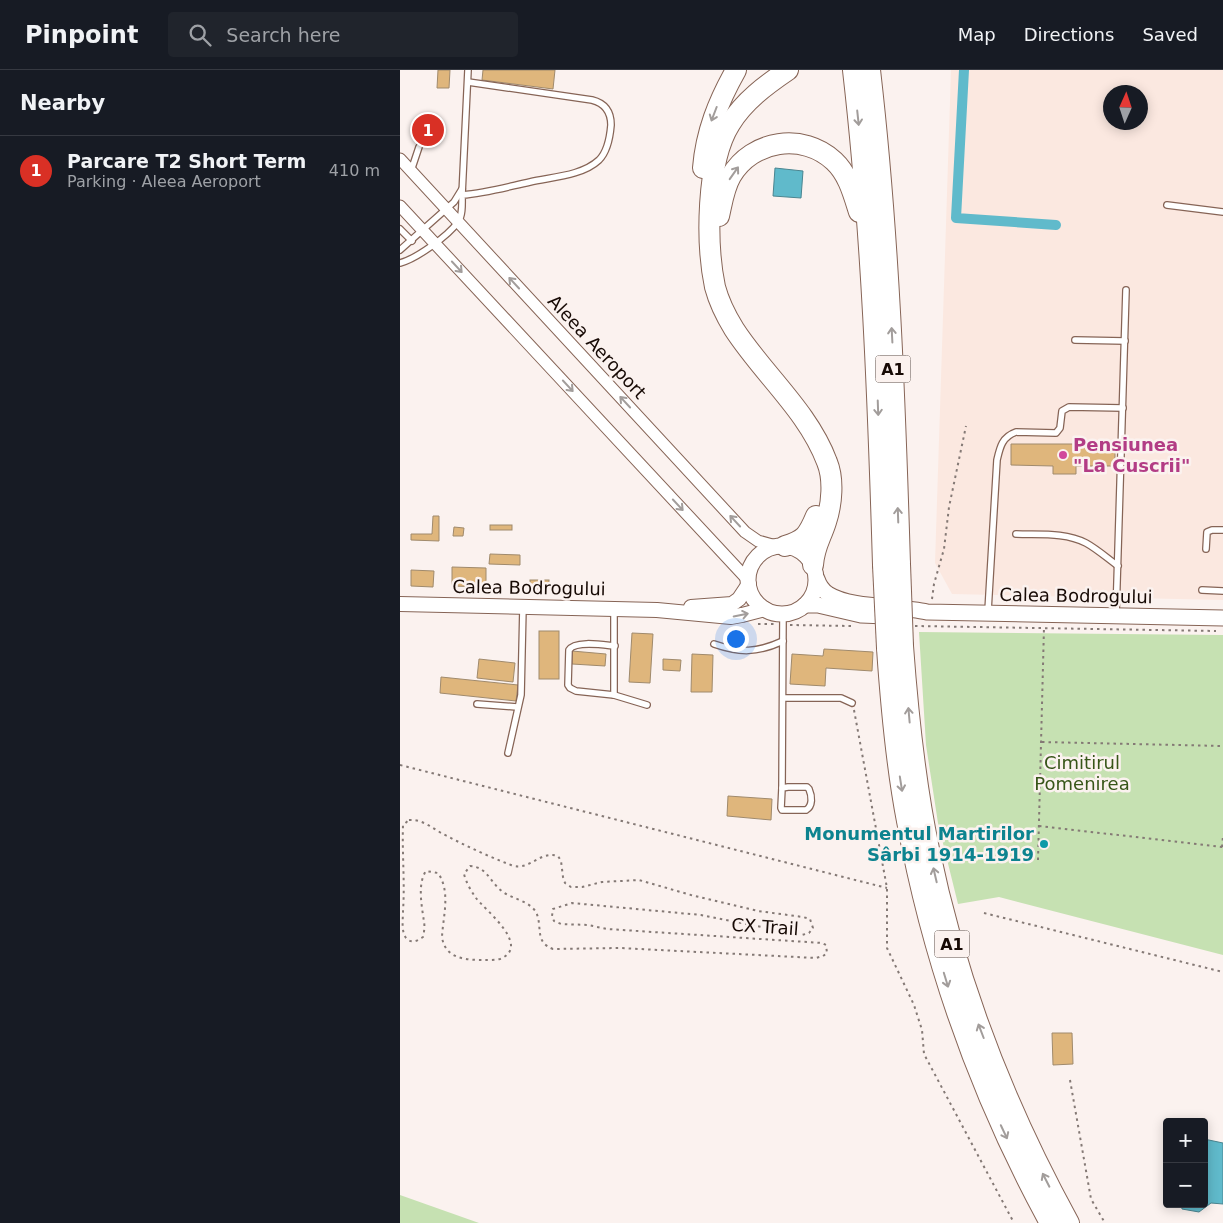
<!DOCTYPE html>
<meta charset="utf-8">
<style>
body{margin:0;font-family:"DejaVu Sans",sans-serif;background:#20242c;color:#f1f3f6}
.controls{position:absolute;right:15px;bottom:15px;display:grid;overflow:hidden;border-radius:5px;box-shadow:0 2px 12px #0003}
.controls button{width:45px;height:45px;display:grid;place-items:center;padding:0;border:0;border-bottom:1px solid #363941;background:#171b24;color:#f1f3f6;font:25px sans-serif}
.compass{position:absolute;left:703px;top:15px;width:45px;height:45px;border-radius:50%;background:#171b24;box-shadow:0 2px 12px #0003;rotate:3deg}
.you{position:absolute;left:335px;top:568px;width:18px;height:18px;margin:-12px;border:4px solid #fff;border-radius:50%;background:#1a73e8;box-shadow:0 0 0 8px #1a73e833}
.badge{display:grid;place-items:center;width:32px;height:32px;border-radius:50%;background:#d93025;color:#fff;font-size:16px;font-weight:700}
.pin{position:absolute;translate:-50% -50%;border:2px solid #fff;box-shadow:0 1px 5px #0006}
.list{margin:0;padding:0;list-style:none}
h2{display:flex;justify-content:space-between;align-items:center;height:65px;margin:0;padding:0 20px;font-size:21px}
h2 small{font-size:16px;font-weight:400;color:#9ea1a6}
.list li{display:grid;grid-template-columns:32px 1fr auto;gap:15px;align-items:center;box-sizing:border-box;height:70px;padding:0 20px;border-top:1px solid #363941}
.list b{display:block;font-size:19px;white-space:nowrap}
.list p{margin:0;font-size:16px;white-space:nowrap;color:#9ea1a6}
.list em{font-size:16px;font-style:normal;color:#9ea1a6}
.icon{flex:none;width:28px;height:28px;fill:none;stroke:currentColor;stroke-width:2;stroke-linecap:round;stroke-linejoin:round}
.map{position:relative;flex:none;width:823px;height:1153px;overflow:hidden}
header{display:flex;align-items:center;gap:30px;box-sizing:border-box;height:70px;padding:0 25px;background:#171b24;border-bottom:1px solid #363941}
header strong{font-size:24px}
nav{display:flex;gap:28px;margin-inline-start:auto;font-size:18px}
.search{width:350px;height:45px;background:#20242c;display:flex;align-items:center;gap:12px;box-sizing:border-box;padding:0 18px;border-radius:5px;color:#9ea1a6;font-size:19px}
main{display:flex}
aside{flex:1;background:#171b24}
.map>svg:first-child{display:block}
.built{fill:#fbe8e0;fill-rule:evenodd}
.green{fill:#c6e1b2}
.water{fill:#60bacb;stroke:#4a8590}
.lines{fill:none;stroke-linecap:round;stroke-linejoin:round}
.canal{stroke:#60bacb;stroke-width:10}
.building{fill:#dfb67c;stroke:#a08a6c}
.service-casing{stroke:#866456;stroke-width:8}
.minor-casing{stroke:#866456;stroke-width:13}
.tertiary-casing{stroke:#866456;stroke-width:16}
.secondary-casing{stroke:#866456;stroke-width:17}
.motorway-casing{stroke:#866456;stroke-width:22}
.path{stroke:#847975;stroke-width:2;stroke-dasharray:2.5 4;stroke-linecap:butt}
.service{stroke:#fff;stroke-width:5.5}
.minor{stroke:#fff;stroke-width:11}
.tertiary{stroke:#fff;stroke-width:14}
.secondary{stroke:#fff;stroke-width:15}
.motorway{stroke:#fff;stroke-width:20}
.motorway-bridge-casing{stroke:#866456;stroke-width:22;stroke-linecap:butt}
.motorway-bridge{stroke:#fff;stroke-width:20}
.oneway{stroke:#a29d9b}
.hotel-dot{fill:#d1479c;stroke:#fbf2ef;stroke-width:2}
.culture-dot{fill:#0f9aa8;stroke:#fbf2ef;stroke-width:2}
.labels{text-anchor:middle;stroke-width:5;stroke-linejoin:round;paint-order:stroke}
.shield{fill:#fbf2ef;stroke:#5b504b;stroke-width:1}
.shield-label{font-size:16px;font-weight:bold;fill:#170a05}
.street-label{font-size:18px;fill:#170a05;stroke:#fbf2ef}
.hotel-label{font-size:18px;font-weight:bold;fill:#b23c85;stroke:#fbf2ef;text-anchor:start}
.park-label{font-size:18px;fill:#375518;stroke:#fbf2ef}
.culture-label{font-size:18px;font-weight:bold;fill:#0d838f;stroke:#fbf2ef;text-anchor:end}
</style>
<header>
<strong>Pinpoint</strong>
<div class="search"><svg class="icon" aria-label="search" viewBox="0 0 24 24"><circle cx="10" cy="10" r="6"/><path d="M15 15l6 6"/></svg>Search here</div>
<nav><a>Map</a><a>Directions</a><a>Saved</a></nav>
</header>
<main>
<aside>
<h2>Nearby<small></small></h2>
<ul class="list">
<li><span class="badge">1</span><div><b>Parcare T2 Short Term</b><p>Parking · Aleea Aeroport</p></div><em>410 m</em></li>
</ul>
</aside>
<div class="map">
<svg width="823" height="1153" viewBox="0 0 823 1153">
<rect width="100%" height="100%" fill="#fbf2ef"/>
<path class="built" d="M 551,0 L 823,0 L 823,530 L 552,524 L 535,493 ZM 710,22 L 740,22 L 740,52 L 710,52 Z"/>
<g class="green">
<path d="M 519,562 L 823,565 L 823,885 L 599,827 L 558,834 L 538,753 L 526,675 Z"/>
<path d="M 0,1125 L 79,1153 L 0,1153 Z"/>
</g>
<g class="water">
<path d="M 375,98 L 403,101 L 401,128 L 373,126 Z"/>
<path d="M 804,1069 L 823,1073 L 823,1134 L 811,1133 L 799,1142 L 782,1139 L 781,1134 L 804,1134 Z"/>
</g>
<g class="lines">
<path class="canal" d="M 564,0 L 556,148 L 656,155"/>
</g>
<g class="building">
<path d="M 38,0 L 50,0 L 49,18 L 37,18 Z"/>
<path d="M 83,0 L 155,0 L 153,19 L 82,10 Z"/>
<path d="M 611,374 L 715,374 L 715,396 L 676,396 L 676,404 L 653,404 L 653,396 L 611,395 Z"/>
<path d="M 33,446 L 39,446 L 39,471 L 11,470 L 11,464 L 32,464 Z"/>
<rect x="90" y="455" width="22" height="5"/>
<path d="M 54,457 L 64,458 L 63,466 L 53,466 Z"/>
<path d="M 90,484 L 120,485 L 120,495 L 89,494 Z"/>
<path d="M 52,497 L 86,498 L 86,517 L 52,516 Z"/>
<path d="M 11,500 L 34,501 L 33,517 L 11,516 Z"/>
<rect x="130" y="510" width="19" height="9"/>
<rect x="139" y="561" width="20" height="48"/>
<path d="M 232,563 L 253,564 L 250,613 L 229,612 Z"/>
<path d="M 424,579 L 473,582 L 472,601 L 426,598 L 425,616 L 390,614 L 392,584 L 423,586 Z"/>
<path d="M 172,581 L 206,584 L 205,596 L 172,594 Z"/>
<path d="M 292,584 L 313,585 L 312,622 L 291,622 Z"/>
<path d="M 79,589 L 115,593 L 113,612 L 77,608 Z"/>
<path d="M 263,589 L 281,590 L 280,601 L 263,600 Z"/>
<path d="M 41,607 L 118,615 L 116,631 L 40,623 Z"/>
<path d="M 328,726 L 372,729 L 371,750 L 327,746 Z"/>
<path d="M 652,963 L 672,963 L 673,994 L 653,995 Z"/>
</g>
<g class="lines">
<defs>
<g id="service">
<path d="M 11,101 L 19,77"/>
<path d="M 62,125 L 68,0"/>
<path d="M 767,135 L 823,142"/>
<path d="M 0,159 L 12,171"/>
<path d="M 0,180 L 54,132 L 62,119"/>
<path d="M 0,193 C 16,189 48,166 58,152 C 63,145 62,133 62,125 C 86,123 107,117 130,112 C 151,107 182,106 199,90 C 208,81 210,67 211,55 C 211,41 204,33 192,30 L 68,12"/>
<path d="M 675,270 L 725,271"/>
<path d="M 616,464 C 639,465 665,462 686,473 C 697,479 707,488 718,496"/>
<path d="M 806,479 L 807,462 L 812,460 L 823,460"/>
<path d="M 802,520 L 823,521"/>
<path d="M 214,540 L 214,625"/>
<path d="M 588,541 L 597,390 C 600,377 602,367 616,362 L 656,363 L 660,358 L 662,341 L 669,337 L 723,338"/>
<path d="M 716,545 L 726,220"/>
<path d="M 314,574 C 340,583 357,583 383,571"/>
<path d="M 215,576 C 204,575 175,570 169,580 L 168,615 L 170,618 L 176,621 L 214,625 L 247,635"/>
<path d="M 383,628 L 441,628 L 452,633"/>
<path d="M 77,634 L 117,637"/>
<path d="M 108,683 L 121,625 L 123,537"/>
<path d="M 388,717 L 407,717 L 409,719 C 412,726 413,736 406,740 L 382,740 L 381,738 L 382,718 Z"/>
<path d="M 382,718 L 383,544"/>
</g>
<g id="minor">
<path d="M 0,89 L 345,462 L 358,471 L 376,476"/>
<path d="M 0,136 L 348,510"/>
</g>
<g id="tertiary">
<path d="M 0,534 L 257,540 L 331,547 L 342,545 L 365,539"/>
<path d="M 291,537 L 332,534 L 339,529 L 349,514"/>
</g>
<g id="secondary">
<circle cx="382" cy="510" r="34"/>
<path d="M 417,509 C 419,515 422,520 428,524 C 452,539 499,535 527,542 L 823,548"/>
<path d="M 405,535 L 418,535 L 461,545 L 486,546"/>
</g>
<g id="motorway">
<path d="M 388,0 C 366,15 344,31 330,54 C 306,92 306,174 315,217 C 319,232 326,246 334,259 C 363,304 408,341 427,392 C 434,409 432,434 426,452 C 421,468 414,477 413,495"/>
<path d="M 453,0 C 472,165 478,329 483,495"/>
<path d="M 470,0 C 489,164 495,329 500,494"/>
<path d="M 303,98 C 306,62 318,32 336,0"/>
<path d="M 319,146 C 322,133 324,118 331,106 C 352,70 403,62 434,91 C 448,104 453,123 459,142"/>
<path d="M 385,476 C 405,470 408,465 416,446"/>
<path d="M 503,576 C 508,644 515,712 529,779 C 556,910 604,1035 669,1153"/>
<path d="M 487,578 C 491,637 496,694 507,751 C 533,892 581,1027 650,1153"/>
</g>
</defs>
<use href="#service" class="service-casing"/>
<use href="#minor" class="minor-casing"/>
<use href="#tertiary" class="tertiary-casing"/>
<use href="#secondary" class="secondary-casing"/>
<use href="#motorway" class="motorway-casing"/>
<g class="path">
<path d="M 532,529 L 534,514 L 544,479 L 549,437 L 566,356"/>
<path d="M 358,554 L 376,554"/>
<path d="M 390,555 L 451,556"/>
<path d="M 515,556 L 816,561"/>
<path d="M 454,640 L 487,818 L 487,878 L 514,935 L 522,960 L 524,984 L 614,1153"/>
<path d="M 642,672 L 823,676"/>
<path d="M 0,695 L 487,818"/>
<path d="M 9,750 C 24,749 34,760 47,766 C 68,777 90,787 111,795 C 130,802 139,780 158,786 L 161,791 L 163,807 L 165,813 L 171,817 L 182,817 L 202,812 L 239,810 L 291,825 L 358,841 L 403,847 L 410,849 L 413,858 L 409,863 L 402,865 L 301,845 L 172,833 L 153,839 L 152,846 L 154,851 L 161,854 L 188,855 L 207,859 L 422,873 L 426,875 L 427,883 L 423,886 L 416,888 L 220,878 L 153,879 C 134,872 143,857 136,842 C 129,831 113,829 103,822 C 90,813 88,797 70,796 L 64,804 C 66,812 71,821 76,828 C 85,840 132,876 100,889 C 95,890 89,890 84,890 C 66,890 45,889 42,867 C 43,846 51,822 38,803 L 26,801 C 17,814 22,837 24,852 C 25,857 24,862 23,867 C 17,871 12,874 6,868 C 1,861 3,849 3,841 C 5,812 2,784 3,755 Z"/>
<path d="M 639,756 L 823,777"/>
<path d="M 822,777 L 823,766"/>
<path d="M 638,790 L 644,557"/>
<path d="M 584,843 L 823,902"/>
<path d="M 670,1010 L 691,1129 L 705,1153"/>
</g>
<use href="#service" class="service"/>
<use href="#minor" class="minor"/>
<use href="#tertiary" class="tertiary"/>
<use href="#secondary" class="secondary"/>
<use href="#motorway" class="motorway"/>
<defs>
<g id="motorway-bridge">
<path d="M 500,494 L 503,576"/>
<path d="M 483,495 L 487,578"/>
</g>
</defs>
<use href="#motorway-bridge" class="motorway-bridge-casing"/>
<use href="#motorway-bridge" class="motorway-bridge"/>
</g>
<defs><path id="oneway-shaft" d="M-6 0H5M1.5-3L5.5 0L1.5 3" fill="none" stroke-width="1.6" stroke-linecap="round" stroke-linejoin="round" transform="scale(1.25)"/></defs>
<g class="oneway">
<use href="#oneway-shaft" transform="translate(314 44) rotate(111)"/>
<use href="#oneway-shaft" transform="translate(458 48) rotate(84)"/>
<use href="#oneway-shaft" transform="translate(334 103) rotate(-55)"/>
<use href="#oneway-shaft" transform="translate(57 197) rotate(47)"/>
<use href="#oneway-shaft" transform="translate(114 213) rotate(-133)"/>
<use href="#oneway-shaft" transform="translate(492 265) rotate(-93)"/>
<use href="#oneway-shaft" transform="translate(168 316) rotate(47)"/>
<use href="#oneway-shaft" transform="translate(225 332) rotate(-133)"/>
<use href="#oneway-shaft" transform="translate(478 338) rotate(88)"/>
<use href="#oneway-shaft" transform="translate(278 435) rotate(47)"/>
<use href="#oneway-shaft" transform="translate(498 445) rotate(-92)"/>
<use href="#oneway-shaft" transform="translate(335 451) rotate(-133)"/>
<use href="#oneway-shaft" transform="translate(341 545) rotate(-11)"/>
<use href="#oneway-shaft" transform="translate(509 645) rotate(-95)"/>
<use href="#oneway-shaft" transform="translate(501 714) rotate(81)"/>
<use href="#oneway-shaft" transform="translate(535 805) rotate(-103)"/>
<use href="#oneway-shaft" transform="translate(546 910) rotate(73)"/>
<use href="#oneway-shaft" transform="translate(581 961) rotate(-111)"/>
<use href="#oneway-shaft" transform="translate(604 1062) rotate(65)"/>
<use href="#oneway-shaft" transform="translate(646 1110) rotate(-117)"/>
</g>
<circle class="hotel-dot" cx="663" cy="385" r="5"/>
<circle class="culture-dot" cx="644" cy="774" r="5"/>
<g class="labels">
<g class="shield">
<rect x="475.5" y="285.5" width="35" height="27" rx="4"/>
<rect x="534.5" y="860.5" width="35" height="27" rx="4"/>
</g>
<g class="shield-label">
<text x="493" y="305">A1</text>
<text x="552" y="880">A1</text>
</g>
<g class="street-label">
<text transform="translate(197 277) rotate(47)" y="6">Aleea Aeroport</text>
<text transform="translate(129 518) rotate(1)" y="6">Calea Bodrogului</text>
<text transform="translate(676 526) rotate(1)" y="6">Calea Bodrogului</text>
<text transform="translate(365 857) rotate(4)" y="6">CX Trail</text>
</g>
<g class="hotel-label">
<text x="673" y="381">Pensiunea<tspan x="673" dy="21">"La Cuscrii"</tspan></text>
</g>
<g class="park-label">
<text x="682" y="699">Cimitirul<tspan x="682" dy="21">Pomenirea</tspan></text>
</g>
<g class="culture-label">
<text x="634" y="770">Monumentul Martirilor<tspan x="634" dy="21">Sârbi 1914-1919</tspan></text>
</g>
</g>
</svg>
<div class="controls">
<button>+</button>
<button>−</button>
</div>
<svg class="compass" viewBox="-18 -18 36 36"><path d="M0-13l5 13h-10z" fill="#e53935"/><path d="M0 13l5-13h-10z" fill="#9ea1a6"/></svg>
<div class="you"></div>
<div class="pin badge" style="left:28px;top:60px">1</div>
</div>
</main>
